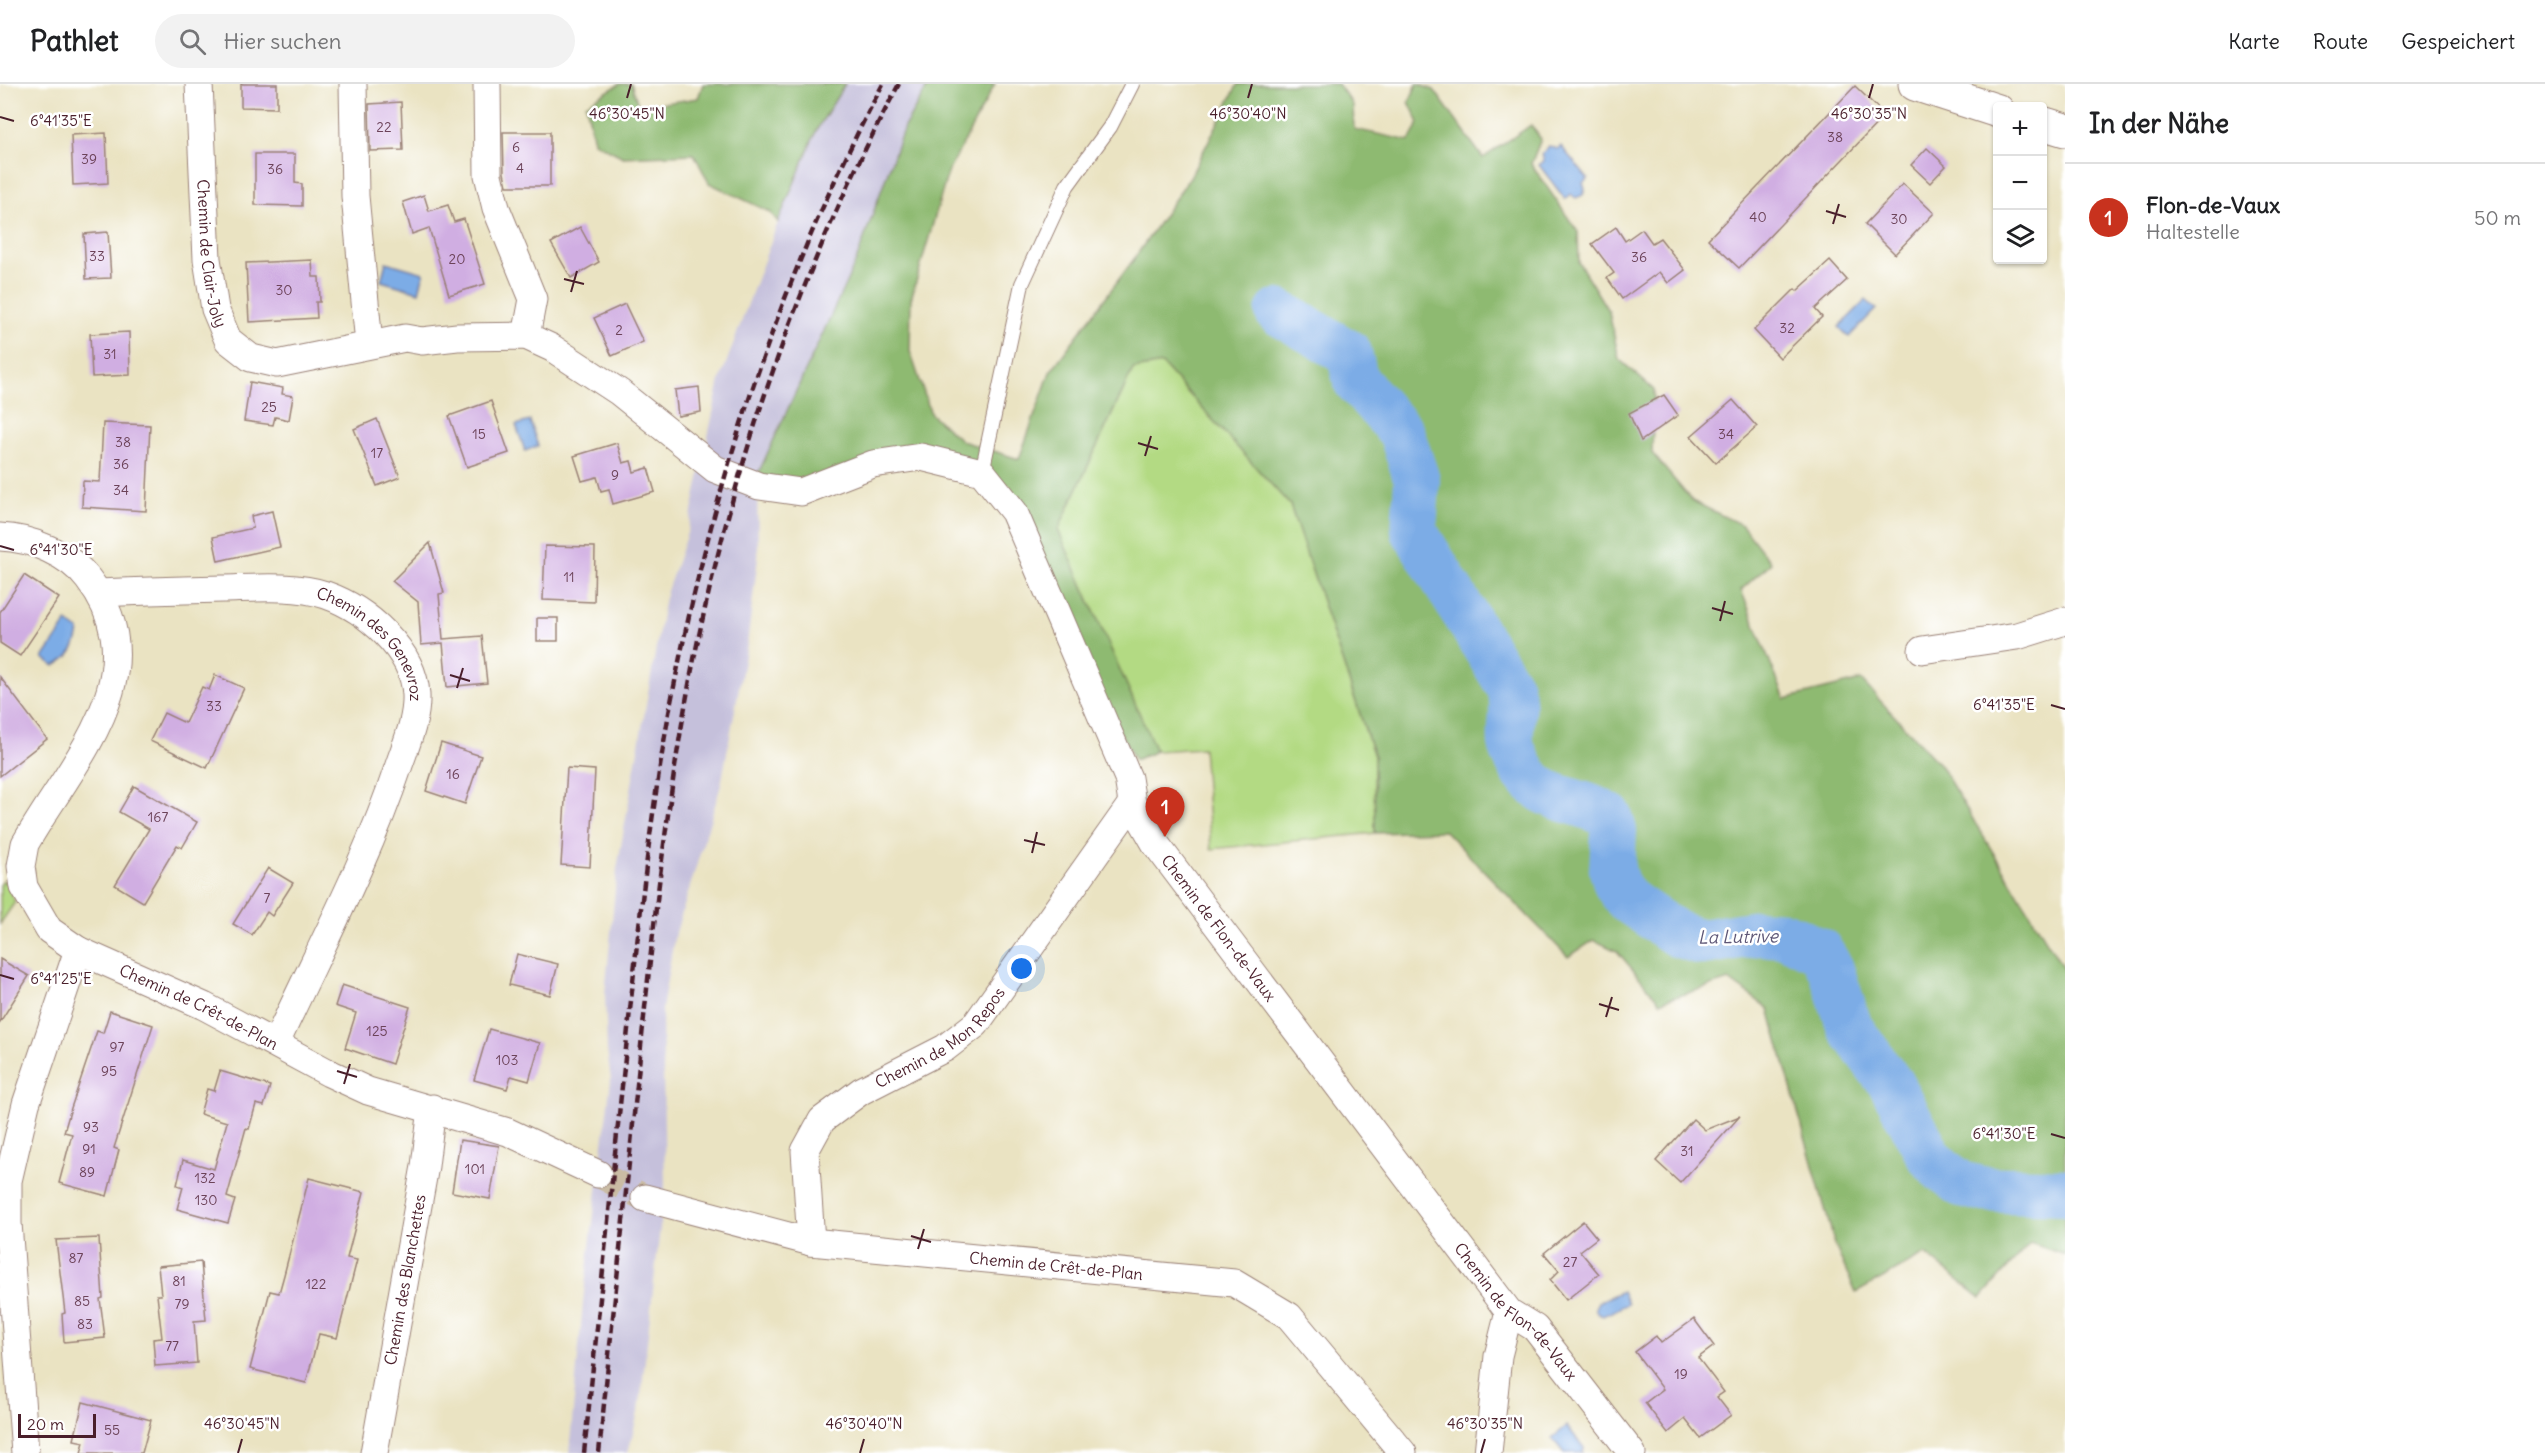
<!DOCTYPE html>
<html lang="de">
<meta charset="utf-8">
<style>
body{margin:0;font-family:Delius,sans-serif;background:#f2f2f2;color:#202124}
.controls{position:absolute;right:18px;top:18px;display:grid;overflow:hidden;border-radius:6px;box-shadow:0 2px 4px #0004}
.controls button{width:54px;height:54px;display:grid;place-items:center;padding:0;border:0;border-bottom:2px solid #e0e0e0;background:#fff;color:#202124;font:30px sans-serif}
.scale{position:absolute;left:18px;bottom:15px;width:78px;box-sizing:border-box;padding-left:6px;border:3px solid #4a1f2b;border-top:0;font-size:16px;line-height:21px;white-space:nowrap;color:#4a1f2b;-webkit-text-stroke:4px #fff;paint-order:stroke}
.you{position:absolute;left:1022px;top:885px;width:21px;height:21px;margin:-15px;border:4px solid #fff;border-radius:50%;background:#1a73e8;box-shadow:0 0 0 9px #1a73e833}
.badge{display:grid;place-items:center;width:39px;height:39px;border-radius:50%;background:#c8321e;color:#fff;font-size:20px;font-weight:700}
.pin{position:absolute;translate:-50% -50px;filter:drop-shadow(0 2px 3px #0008)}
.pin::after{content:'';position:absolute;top:32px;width:21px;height:18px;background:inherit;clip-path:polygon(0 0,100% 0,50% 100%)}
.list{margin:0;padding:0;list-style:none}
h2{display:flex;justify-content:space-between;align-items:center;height:78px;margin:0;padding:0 24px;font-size:26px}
h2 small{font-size:20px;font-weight:400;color:#757577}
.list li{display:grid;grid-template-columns:39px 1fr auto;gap:18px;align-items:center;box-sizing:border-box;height:108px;padding:0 24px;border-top:2px solid #e0e0e0}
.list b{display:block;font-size:22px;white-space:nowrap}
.list p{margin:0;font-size:20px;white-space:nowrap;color:#757577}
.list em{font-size:20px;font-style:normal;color:#757577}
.icon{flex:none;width:33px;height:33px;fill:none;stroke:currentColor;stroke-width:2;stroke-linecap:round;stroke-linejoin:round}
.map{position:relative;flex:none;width:2065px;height:1369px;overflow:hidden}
header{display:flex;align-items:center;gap:36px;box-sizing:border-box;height:84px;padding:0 30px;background:#fff;border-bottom:2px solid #e0e0e0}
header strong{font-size:28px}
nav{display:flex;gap:33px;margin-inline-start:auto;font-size:21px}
.search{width:420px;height:54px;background:#f2f2f2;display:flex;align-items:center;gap:15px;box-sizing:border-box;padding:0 21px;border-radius:33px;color:#757577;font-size:22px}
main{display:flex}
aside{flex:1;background:#fff}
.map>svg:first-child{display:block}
.industrial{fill:#c5c0db}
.green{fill:#b3da83;stroke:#7e7c57;stroke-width:1.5}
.forest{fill:#8eba71;stroke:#6c6c4e;stroke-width:1.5}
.water{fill:#7bace6;stroke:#626688;stroke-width:1.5}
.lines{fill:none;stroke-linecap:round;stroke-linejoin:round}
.river{stroke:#7bace6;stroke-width:46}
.building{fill:#d0aee2}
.street-tunnel{stroke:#cabca4;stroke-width:27;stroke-dasharray:27 14;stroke-linecap:butt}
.lane-casing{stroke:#9a8176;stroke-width:16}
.street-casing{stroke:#9a8176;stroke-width:29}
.secondary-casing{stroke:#9a8176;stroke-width:35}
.lane{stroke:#fff;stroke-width:14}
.street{stroke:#fff;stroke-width:27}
.secondary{stroke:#fff;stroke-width:33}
.rail{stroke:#4a1f2b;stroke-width:4.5;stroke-dasharray:9 4.5;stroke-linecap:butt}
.ticks{fill:none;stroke:#4a1f2b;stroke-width:2}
.labels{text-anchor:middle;stroke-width:5;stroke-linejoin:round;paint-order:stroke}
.number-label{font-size:14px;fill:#6c4359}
.street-label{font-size:16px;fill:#4a1f2b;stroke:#fff}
.water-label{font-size:18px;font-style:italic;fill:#5e5776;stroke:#fff}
.ticks-label{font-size:15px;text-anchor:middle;fill:#4a1f2b;stroke:#fff;stroke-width:5;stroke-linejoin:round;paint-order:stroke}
</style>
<header>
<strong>Pathlet</strong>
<div class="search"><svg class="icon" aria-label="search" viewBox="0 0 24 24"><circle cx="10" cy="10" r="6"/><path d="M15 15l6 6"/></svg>Hier suchen</div>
<nav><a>Karte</a><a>Route</a><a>Gespeichert</a></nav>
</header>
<main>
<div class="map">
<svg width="2065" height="1369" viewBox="0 0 2065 1369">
<rect width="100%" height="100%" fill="#fff"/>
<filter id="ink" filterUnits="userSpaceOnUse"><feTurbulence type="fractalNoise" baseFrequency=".0167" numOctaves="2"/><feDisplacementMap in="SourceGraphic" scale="12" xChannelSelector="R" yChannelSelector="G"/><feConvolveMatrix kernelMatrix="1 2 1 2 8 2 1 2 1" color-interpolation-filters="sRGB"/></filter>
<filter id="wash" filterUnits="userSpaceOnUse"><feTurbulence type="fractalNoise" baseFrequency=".008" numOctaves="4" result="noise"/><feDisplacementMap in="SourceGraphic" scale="24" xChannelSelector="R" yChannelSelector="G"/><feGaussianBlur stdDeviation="1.35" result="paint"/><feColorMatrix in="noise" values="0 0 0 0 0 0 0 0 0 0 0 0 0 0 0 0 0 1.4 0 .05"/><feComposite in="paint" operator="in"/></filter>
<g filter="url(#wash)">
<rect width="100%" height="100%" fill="#eae3c2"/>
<path class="industrial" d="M 845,0 L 929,0 L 904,43 L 856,177 L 757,392 L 758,473 L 747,561 L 721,701 L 674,855 L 662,925 L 665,1101 L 640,1320 L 628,1369 L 569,1369 L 584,1209 L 611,996 L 607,966 L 605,910 L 617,785 L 665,513 L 688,446 L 720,296 L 778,138 L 816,47 Z"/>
<g class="green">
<path d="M 1162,280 L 1290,421 L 1374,672 L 1375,749 L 1211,765 L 1203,664 L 1156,667 L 1058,446 L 1133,285 Z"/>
<path d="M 4,796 L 15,818 L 0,840 L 0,801 Z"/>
</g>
<g class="forest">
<path d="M 620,0 L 631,0 L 639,23 L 698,14 L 703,0 L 845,0 L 816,47 L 778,138 L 770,128 L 709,99 L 694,70 L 623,73 L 594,58 L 586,20 Z"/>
<path d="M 929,0 L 995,0 L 948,88 L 911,215 L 910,267 L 931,330 L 962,357 L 1019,375 L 1050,288 L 1134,175 L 1190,93 L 1238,0 L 1338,0 L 1353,21 L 1354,45 L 1409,57 L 1419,39 L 1409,18 L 1417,0 L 1434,6 L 1483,74 L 1531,41 L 1541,55 L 1531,80 L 1578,148 L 1579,179 L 1609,228 L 1619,275 L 1654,306 L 1652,369 L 1692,417 L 1742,441 L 1771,479 L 1741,506 L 1785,615 L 1861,596 L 1940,681 L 2065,887 L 2065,1171 L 2030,1159 L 1981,1214 L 1925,1170 L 1856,1209 L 1836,1164 L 1769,925 L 1729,896 L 1660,918 L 1617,867 L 1594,856 L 1568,873 L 1445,747 L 1375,749 L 1374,672 L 1290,421 L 1162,280 L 1133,285 L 1058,446 L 1156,667 L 1135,676 L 982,388 L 921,373 L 824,398 L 757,392 L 856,177 L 904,43 Z"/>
</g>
<g class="water">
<path d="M 1549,62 L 1557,65 L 1561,62 L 1588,95 L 1583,99 L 1585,105 L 1583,111 L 1576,114 L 1570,110 L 1565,115 L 1539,81 L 1544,77 L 1542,70 Z"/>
<path d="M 386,178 L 424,189 L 419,208 L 381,197 Z"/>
<path d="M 1866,216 L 1876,225 L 1849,253 L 1839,243 Z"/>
<path d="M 530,337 L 538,362 L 525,367 L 516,341 Z"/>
<path d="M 67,538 L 79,546 C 77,564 70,574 54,582 L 43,574 Z"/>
<path d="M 1622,1207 L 1628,1220 L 1603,1232 L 1598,1230 L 1595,1224 L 1598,1218 Z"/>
<path d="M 1567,1342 L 1584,1364 L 1583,1369 L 1564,1369 L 1552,1354 Z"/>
</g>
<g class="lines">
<path class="river" d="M 1278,228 L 1349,269 L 1356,297 L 1401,348 L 1417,396 L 1414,447 L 1510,604 C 1516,625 1509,639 1511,659 C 1512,666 1517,675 1520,681 C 1541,721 1577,711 1610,733 L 1614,747 L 1612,786 L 1617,802 L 1627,816 L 1677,850 L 1702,858 L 1758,849 L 1785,851 L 1820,867 L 1831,885 L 1850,944 L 1891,1000 L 1929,1071 L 1942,1086 L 1961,1100 L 1981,1105 L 2065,1108"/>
</g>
<g id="blocks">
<g class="building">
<path d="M 241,0 L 277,0 L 277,24 L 241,23 Z"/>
<path d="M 1855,2 L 1885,31 L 1739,184 L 1708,155 Z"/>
<path d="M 401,18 L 403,66 L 370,67 L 369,20 Z"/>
<path d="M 503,48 L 550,48 L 550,102 L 507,102 L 504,89 Z"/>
<path d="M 106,49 L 108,99 L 73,101 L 71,51 Z"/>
<path d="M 1927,64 L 1946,82 L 1930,99 L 1911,81 Z"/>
<path d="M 255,70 L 295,70 L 295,99 L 302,100 L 302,122 L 255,121 Z"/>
<path d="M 1903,100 L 1934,129 L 1895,170 L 1865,140 Z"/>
<path d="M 424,111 L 429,127 L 448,121 L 454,138 L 464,135 L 485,200 L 449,211 L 429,144 L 412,150 L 403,118 Z"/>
<path d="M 580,143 L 599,178 L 571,194 L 551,159 Z"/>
<path d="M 1616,143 L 1625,157 L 1642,145 L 1652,159 L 1660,154 L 1685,186 L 1668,199 L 1659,188 L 1622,215 L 1607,194 L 1614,189 L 1592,160 Z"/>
<path d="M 108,148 L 111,194 L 86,195 L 84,150 Z"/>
<path d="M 312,176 L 313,193 L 319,193 L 320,218 L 316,218 L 317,234 L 249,238 L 246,179 Z"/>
<path d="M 1830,177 L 1847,196 L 1815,225 L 1822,233 L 1780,274 L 1754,246 L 1795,205 L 1797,207 Z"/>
<path d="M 625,220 L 643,258 L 612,272 L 594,234 Z"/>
<path d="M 129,248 L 130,291 L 92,293 L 90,250 Z"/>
<path d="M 250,298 L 283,304 L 282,310 L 293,312 L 289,336 L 275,333 L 273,341 L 244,337 Z"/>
<path d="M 699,303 L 701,328 L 678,332 L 675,306 Z"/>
<path d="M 1664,311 L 1678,331 L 1641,357 L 1629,329 Z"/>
<path d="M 1733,316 L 1757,343 L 1716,379 L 1691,352 Z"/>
<path d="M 491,317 L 509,369 L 467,383 L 449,332 Z"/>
<path d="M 377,335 L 400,393 L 377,402 L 354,345 Z"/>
<path d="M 103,339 L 150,341 L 146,427 L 82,423 L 83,397 L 100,398 Z"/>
<path d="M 617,359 L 623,379 L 631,377 L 634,388 L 648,384 L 655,408 L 613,420 L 609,405 L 601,407 L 597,393 L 582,397 L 574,372 Z"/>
<path d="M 272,427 L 280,463 L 218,477 L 213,453 L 253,444 L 251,432 Z"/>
<path d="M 430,459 L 444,509 L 439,510 L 443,555 L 482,552 L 487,599 L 447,603 L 443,559 L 421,561 L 418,518 L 392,497 Z"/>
<path d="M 545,462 L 595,463 L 594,518 L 543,516 Z"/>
<path d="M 24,491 L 59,514 L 20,572 L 0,559 L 0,528 Z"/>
<rect x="537" y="534" width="21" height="23"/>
<path d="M 215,591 L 244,604 L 207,684 L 150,657 L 164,629 L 185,639 L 202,603 L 209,606 Z"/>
<path d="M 0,593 L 47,655 L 0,692 Z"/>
<path d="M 441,659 L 481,672 L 465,720 L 426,707 Z"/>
<path d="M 567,684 L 595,686 L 590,783 L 561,781 Z"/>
<path d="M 134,702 L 197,738 L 182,764 L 177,761 L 143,818 L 115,801 L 149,745 L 119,728 Z"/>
<path d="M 268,784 L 293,799 L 272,832 L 267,828 L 252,851 L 233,840 Z"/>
<path d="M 517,870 L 558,880 L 550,911 L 509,901 Z"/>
<path d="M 0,875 L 29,892 L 0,938 Z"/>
<path d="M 342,901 L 410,923 L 392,980 L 345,964 L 356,929 L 335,922 Z"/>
<path d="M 110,927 L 153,941 L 114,1064 L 119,1066 L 107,1112 L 59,1099 L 72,1050 L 64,1048 L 71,1024 L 97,947 L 103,949 Z"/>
<path d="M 489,945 L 540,959 L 529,997 L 511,992 L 507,1005 L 474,996 Z"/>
<path d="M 220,987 L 270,1002 L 264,1022 L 256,1020 L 249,1045 L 246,1044 L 227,1113 L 235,1116 L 228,1139 L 177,1125 L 183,1103 L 177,1101 L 183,1076 L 214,1085 L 227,1038 L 200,1030 L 207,1005 L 214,1007 Z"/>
<path d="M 1740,1032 L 1680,1099 L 1656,1077 L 1693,1035 L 1705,1046 Z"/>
<path d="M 460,1056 L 499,1062 L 490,1115 L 452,1108 Z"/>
<path d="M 309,1094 L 364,1108 L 347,1174 L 357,1176 L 337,1254 L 319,1250 L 306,1299 L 250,1285 L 270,1207 L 279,1209 L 284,1191 Z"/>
<path d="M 1583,1137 L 1597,1154 L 1580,1167 L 1599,1190 L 1566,1216 L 1550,1196 L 1559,1187 L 1544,1169 Z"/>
<path d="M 99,1154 L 103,1214 L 100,1215 L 105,1254 L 64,1258 L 62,1230 L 65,1229 L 56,1156 Z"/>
<path d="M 201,1178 L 206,1236 L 194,1237 L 197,1279 L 155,1282 L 153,1255 L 162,1254 L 157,1211 L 161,1211 L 158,1182 Z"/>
<path d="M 1694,1235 L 1714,1262 L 1698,1274 L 1724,1308 L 1717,1313 L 1731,1331 L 1700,1354 L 1685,1335 L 1668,1349 L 1645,1319 L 1663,1305 L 1635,1268 L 1656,1252 L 1661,1259 Z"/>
<path d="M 83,1318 L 151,1336 L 142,1369 L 81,1369 L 84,1358 L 74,1356 Z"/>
</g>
</g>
</g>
<g filter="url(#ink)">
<use href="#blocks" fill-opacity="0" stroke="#9a8176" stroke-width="1.5"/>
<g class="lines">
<path class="street-tunnel" d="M 598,1090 L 645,1114"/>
<defs>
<path id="lane" d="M 982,388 L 1022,200 L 1067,102 L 1110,43 L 1132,0"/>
<g id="street">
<path id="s1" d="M 199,0 L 207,175 L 215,225 L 228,256 L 251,274 L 277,280 L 405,254 L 422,257 L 457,253 L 526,252 L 552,264 L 619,308 L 715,385 L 759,402 L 801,408 L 873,380 L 921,373 L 982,388 L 1014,428 L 1128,694 L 1132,719 L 1155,759 L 1509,1228 L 1535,1244 L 1632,1369"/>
<path d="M 353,0 L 355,112 L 369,260"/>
<path d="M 487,0 L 488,91 L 496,124 L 533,215 L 526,252"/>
<path id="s2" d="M 0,453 C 31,454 69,470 88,495 C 161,588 71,679 25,760 L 21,782 L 24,803 L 49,846 L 78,866 L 204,922 L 329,989 L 368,1007 L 508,1048 L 598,1090"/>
<path id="s3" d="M 99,509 C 141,507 184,506 226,505 C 258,504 296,501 326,511 C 366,525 414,566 416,611 C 417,635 407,658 399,681 C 367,777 318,868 276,959"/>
<path d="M 1922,566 L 2017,552 L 2065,537"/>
<path id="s4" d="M 645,1114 L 811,1158 L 1234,1199 L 1289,1232 L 1403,1369"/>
<path id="s5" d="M 811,1158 L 805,1067 L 822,1036 L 861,1007 L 945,964 L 976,940 L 1132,719"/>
<path d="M 25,1369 L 8,1139 L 8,1097 L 26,1020 L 78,866"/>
<path id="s6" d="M 374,1369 L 425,1082 L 432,1024"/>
<path d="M 1488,1369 L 1498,1272 L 1509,1228"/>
</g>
<g id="secondary">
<path d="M 1915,0 L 1998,27"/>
<path d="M 2042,39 L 2065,46"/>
</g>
</defs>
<use href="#lane" class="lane-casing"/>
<use href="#street" class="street-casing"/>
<use href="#secondary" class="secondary-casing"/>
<use href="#lane" class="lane"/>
<use href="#street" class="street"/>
<use href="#secondary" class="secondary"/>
<g class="rail">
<path d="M 584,1369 C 598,1237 611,1105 625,974 C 639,840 652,705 680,573 C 722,374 787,179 883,0"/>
<path d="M 599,1369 C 612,1240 626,1110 639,981 C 653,846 667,712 693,580 C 734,378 801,181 899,0"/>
</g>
</g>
</g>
<path class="ticks" d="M 627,14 L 631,0M 1248,14 L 1252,0M 1869,14 L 1873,0M 0,33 L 14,37M 1826,127 L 1846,133M 1833,140 L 1839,120M 564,195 L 584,200M 571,208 L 577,187M 1138,359 L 1158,365M 1145,372 L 1151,352M 0,462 L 14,466M 1712,524 L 1733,530M 1720,537 L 1725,517M 450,591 L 470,597M 457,604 L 463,584M 2051,621 L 2065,625M 1024,756 L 1045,761M 1032,769 L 1037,748M 0,891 L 14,895M 1599,920 L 1619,926M 1606,933 L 1612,913M 337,987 L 357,993M 344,1000 L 350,980M 2051,1050 L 2065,1054M 911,1152 L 931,1158M 918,1165 L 924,1145M 238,1369 L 242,1355M 860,1369 L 864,1355M 1481,1369 L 1485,1355"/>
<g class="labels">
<g class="number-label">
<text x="384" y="48">22</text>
<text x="1835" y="58">38</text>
<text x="516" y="68">6</text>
<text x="89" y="80">39</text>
<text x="520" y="89">4</text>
<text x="275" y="90">36</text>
<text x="1758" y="138">40</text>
<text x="1899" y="140">30</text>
<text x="97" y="177">33</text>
<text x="1639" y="178">36</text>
<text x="457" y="180">20</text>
<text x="284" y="211">30</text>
<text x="1787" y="249">32</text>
<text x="619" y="251">2</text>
<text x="110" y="275">31</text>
<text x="269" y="328">25</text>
<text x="479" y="355">15</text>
<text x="1726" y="355">34</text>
<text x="123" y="363">38</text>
<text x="377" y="374">17</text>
<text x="121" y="385">36</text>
<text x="615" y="396">9</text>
<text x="121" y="411">34</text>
<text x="569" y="498">11</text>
<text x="214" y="627">33</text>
<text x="453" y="695">16</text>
<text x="158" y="738">167</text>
<text x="267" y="819">7</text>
<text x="377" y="952">125</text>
<text x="117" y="968">97</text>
<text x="507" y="981">103</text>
<text x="109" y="992">95</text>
<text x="91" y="1048">93</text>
<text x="89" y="1070">91</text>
<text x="1687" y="1072">31</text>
<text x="475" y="1090">101</text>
<text x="87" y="1093">89</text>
<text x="205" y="1099">132</text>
<text x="206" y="1121">130</text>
<text x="76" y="1179">87</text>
<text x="1570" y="1183">27</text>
<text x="179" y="1202">81</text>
<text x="316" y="1205">122</text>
<text x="82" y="1222">85</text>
<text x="182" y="1225">79</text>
<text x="85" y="1245">83</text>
<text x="172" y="1267">77</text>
<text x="1681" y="1295">19</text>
<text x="112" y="1351">55</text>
</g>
<g class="street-label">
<text dy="6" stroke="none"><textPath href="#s1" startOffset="170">Chemin de Clair-Joly</textPath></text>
<text dy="6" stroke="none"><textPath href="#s3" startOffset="297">Chemin des Genevroz</textPath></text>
<text dy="6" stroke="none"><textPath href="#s1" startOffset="1596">Chemin de Flon-de-Vaux</textPath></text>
<text dy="6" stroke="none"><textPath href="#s2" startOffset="657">Chemin de Crêt-de-Plan</textPath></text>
<text dy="6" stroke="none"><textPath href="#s5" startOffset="272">Chemin de Mon Repos</textPath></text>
<text dy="6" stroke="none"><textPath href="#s4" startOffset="418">Chemin de Crêt-de-Plan</textPath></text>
<text dy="6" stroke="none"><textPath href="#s6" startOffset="176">Chemin des Blanchettes</textPath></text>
<text dy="6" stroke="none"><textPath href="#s1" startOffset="2082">Chemin de Flon-de-Vaux</textPath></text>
</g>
<g class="water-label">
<text transform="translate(1738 853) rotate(-1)" y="6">La Lutrive</text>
</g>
</g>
<g class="ticks-label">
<text x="627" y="35">46°30'45"N</text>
<text x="1248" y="35">46°30'40"N</text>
<text x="1869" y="35">46°30'35"N</text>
<text x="61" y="42">6°41'35"E</text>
<text x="61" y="471">6°41'30"E</text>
<text x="2004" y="626">6°41'35"E</text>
<text x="61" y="900">6°41'25"E</text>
<text x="2004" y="1055">6°41'30"E</text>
<text x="242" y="1345">46°30'45"N</text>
<text x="864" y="1345">46°30'40"N</text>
<text x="1485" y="1345">46°30'35"N</text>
</g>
</svg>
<div class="controls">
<button>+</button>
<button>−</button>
<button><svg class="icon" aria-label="layers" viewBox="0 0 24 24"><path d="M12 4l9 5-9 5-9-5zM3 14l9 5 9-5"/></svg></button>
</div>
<div class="scale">20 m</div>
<div class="you"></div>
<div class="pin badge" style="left:1165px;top:753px">1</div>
</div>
<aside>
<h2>In der Nähe<small></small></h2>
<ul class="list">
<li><span class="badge">1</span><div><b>Flon-de-Vaux</b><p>Haltestelle</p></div><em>50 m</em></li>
</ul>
</aside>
</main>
